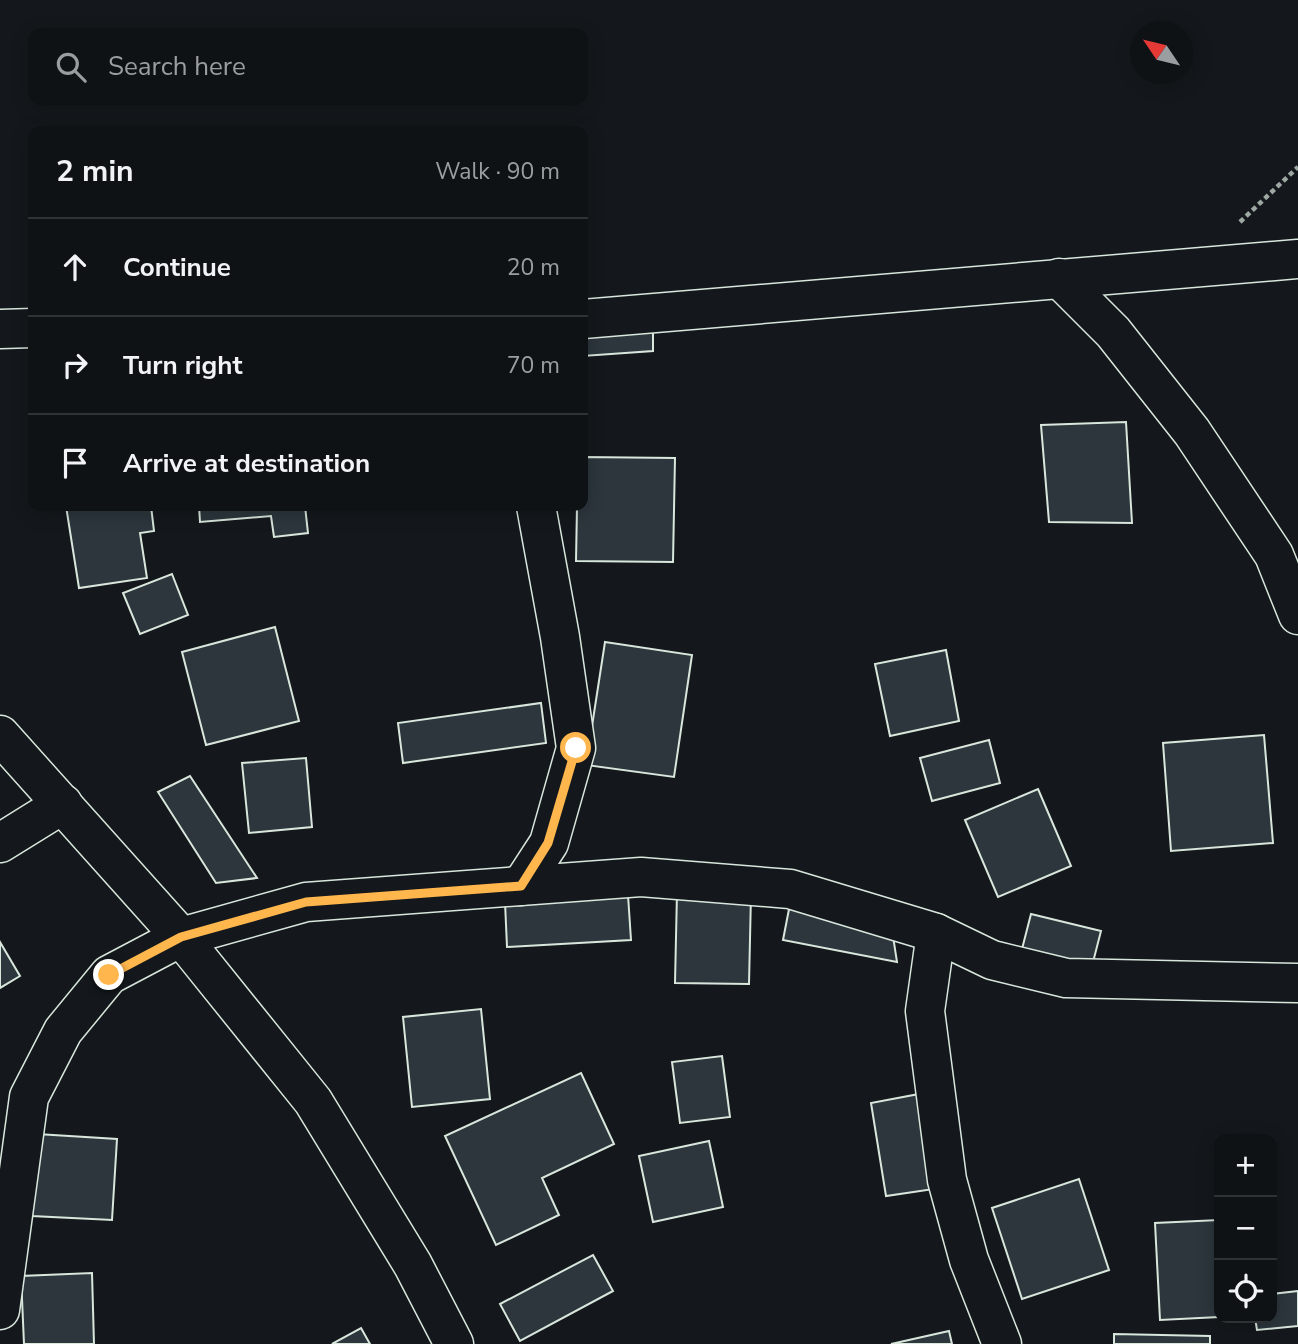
<!DOCTYPE html>
<meta charset="utf-8">
<style>
body{margin:0;font-family:"Nunito Sans",sans-serif;background:#181b1e;color:#f1f3f6}
.controls{position:absolute;right:21px;bottom:21px;display:grid;overflow:hidden;border-radius:14px;box-shadow:0 4px 18px #0003}
.controls button{width:63px;height:63px;display:grid;place-items:center;padding:0;border:0;border-bottom:2px solid #2f3234;background:#0f1215;color:#f1f3f6;font:35px sans-serif}
.compass{position:absolute;left:1130px;top:21px;width:63px;height:63px;border-radius:50%;background:#0f1215;box-shadow:0 4px 18px #0003;rotate:305deg}
.stop{position:absolute;width:21px;height:21px;margin:-16px;border:5px solid #ffb74d;border-radius:50%;background:#fff}
.stop.end{background:#ffb74d;border-color:#fff;box-shadow:0 2px 7px #0008}
.list{margin:0;padding:0;list-style:none}
h2{display:flex;justify-content:space-between;align-items:center;height:91px;margin:0;padding:0 28px;font-size:30px}
h2 small{font-size:23px;font-weight:400;color:#9b9ea0}
.list li{display:grid;grid-template-columns:46px 1fr auto;gap:21px;align-items:center;box-sizing:border-box;height:98px;padding:0 28px;border-top:2px solid #2f3234}
.list b{display:block;font-size:26px;white-space:nowrap}
.list em{font-size:23px;font-style:normal;color:#9b9ea0}
.icon{flex:none;width:38px;height:38px;fill:none;stroke:currentColor;stroke-width:2;stroke-linecap:round;stroke-linejoin:round}
.map{position:relative;flex:none;width:1298px;height:1344px;overflow:hidden}
.search{position:absolute;background:#0f1215;box-shadow:0 4px 18px #0003;left:28px;top:28px;width:560px;height:77px;display:flex;align-items:center;gap:18px;box-sizing:border-box;padding:0 24px;border-radius:14px;color:#9b9ea0;font-size:26px}
.panel{position:absolute;background:#0f1215;box-shadow:0 4px 18px #0003;left:28px;top:126px;width:560px;height:385px;border-radius:14px}
.map>svg:first-child{display:block}
.building{fill:#2c363c;stroke:#d8e6dc;stroke-width:2}
.lines{fill:none;stroke-linecap:round;stroke-linejoin:round}
.minor-casing{stroke:#d8e6dc;stroke-width:41}
.highway-casing{stroke:#d8e6dc;stroke-width:41}
.path{stroke:#9da8a2;stroke-width:4.5;stroke-dasharray:5 3.5;stroke-linecap:butt}
.minor{stroke:#14181c;stroke-width:38}
.highway{stroke:#14181c;stroke-width:38}
.route{stroke:#ffb74d;stroke-width:9}
</style>
<div class="map">
<svg width="1298" height="1344" viewBox="0 0 1298 1344">
<rect width="100%" height="100%" fill="#14181c"/>
<g class="building">
<path d="M 653,325 L 653,351 L 583,356 L 583,329 Z"/>
<path d="M 1126,422 L 1132,523 L 1049,522 L 1041,425 Z"/>
<path d="M 583,457 L 675,458 L 673,562 L 576,561 L 577,506 L 583,506 Z"/>
<path d="M 66,506 L 151,506 L 154,531 L 140,533 L 147,578 L 79,588 Z"/>
<path d="M 199,506 L 305,506 L 308,533 L 274,537 L 271,516 L 200,522 Z"/>
<path d="M 172,574 L 188,615 L 140,634 L 123,593 Z"/>
<path d="M 275,627 L 299,721 L 206,745 L 182,652 Z"/>
<path d="M 605,642 L 692,655 L 674,777 L 586,765 Z"/>
<path d="M 946,650 L 959,721 L 890,736 L 875,664 Z"/>
<path d="M 541,703 L 546,743 L 403,763 L 398,723 Z"/>
<path d="M 1264,735 L 1273,843 L 1171,851 L 1163,743 Z"/>
<path d="M 989,740 L 1000,783 L 932,801 L 920,758 Z"/>
<path d="M 306,758 L 312,827 L 249,833 L 242,763 Z"/>
<path d="M 190,776 L 257,878 L 216,883 L 158,792 Z"/>
<path d="M 1038,789 L 1071,866 L 998,897 L 965,820 Z"/>
<path d="M 677,892 L 751,894 L 749,984 L 675,983 Z"/>
<path d="M 628,895 L 631,940 L 507,947 L 505,902 Z"/>
<path d="M 790,904 L 891,923 L 897,962 L 783,940 Z"/>
<path d="M 1031,914 L 1101,931 L 1092,966 L 1022,949 Z"/>
<path d="M 0,942 L 20,976 L 0,988 Z"/>
<path d="M 481,1009 L 490,1099 L 412,1107 L 403,1017 Z"/>
<path d="M 722,1056 L 730,1117 L 680,1123 L 672,1062 Z"/>
<path d="M 581,1073 L 614,1144 L 542,1178 L 559,1215 L 496,1245 L 445,1136 Z"/>
<path d="M 919,1094 L 934,1189 L 886,1196 L 871,1103 Z"/>
<path d="M 37,1134 L 117,1139 L 112,1220 L 32,1216 Z"/>
<path d="M 709,1141 L 723,1207 L 653,1222 L 639,1156 Z"/>
<path d="M 1079,1179 L 1109,1270 L 1022,1299 L 992,1208 Z"/>
<path d="M 1219,1220 L 1219,1317 L 1160,1320 L 1155,1223 Z"/>
<path d="M 593,1255 L 613,1291 L 520,1341 L 500,1304 Z"/>
<path d="M 92,1273 L 94,1344 L 24,1344 L 21,1276 Z"/>
<path d="M 1298,1291 L 1298,1326 L 1257,1330 L 1255,1318 L 1272,1318 L 1272,1294 Z"/>
<path d="M 361,1328 L 370,1344 L 332,1344 Z"/>
<path d="M 949,1331 L 952,1344 L 891,1344 Z"/>
<path d="M 1114,1334 L 1210,1336 L 1210,1344 L 1114,1344 Z"/>
</g>
<g class="lines">
<defs>
<g id="minor">
<path d="M 1059,278 L 1113,332 L 1192,432 L 1274,555 L 1298,615"/>
<path d="M 583,319 L 1298,259"/>
<path d="M 0,329 L 33,328"/>
<path d="M 0,843 L 63,804"/>
<path d="M 521,886 L 549,843 L 576,748 L 560,637 L 536,506"/>
<path d="M 936,933 L 925,1011 L 947,1180 L 969,1260 L 1002,1344"/>
<path d="M 0,1310 L 29,1097 L 63,1031 L 109,975 L 181,937 L 306,902 L 641,877 L 790,889 L 936,933 L 992,960 L 1066,978 L 1298,983"/>
</g>
<path id="highway" d="M 0,735 L 181,937 L 313,1101 L 413,1265 L 454,1344"/>
</defs>
<use href="#minor" class="minor-casing"/>
<use href="#highway" class="highway-casing"/>
<path class="path" d="M 1240,222 L 1298,167"/>
<use href="#minor" class="minor"/>
<use href="#highway" class="highway"/>
</g>
<g class="lines">
<path class="route" d="M 109,975 L 181,937 L 306,902 L 521,886 L 548,843 L 576,748"/>
</g>
</svg>
<div class="controls">
<button>+</button>
<button>−</button>
<button><svg class="icon" aria-label="locate" viewBox="0 0 24 24"><circle cx="12" cy="12" r="6"/><path d="M12 2v4M12 18v4M2 12h4M18 12h4"/></svg></button>
</div>
<svg class="compass" viewBox="-18 -18 36 36"><path d="M0-13l5 13h-10z" fill="#e53935"/><path d="M0 13l5-13h-10z" fill="#9b9ea0"/></svg>
<div class="stop" style="left:576px;top:748px"></div>
<div class="stop end" style="left:109px;top:975px"></div>
<div class="search"><svg class="icon" aria-label="search" viewBox="0 0 24 24"><circle cx="10" cy="10" r="6"/><path d="M15 15l6 6"/></svg>Search here</div>
<section class="panel">
<h2>2 min<small>Walk · 90 m</small></h2>
<ul class="list">
<li><svg class="icon" aria-label="ahead" viewBox="0 0 24 24"><path d="M12 20V5M6 11l6-6 6 6"/></svg><div><b>Continue</b></div><em>20 m</em></li>
<li><svg class="icon" aria-label="right" viewBox="0 0 24 24"><path d="M7 20v-9h11M14 6l5 5-5 5"/></svg><div><b>Turn right</b></div><em>70 m</em></li>
<li><svg class="icon" aria-label="arrive" viewBox="0 0 24 24"><path d="M6 21V4h12l-3 4 3 4H6"/></svg><div><b>Arrive at destination</b></div></li>
</ul>
</section>
</div>
